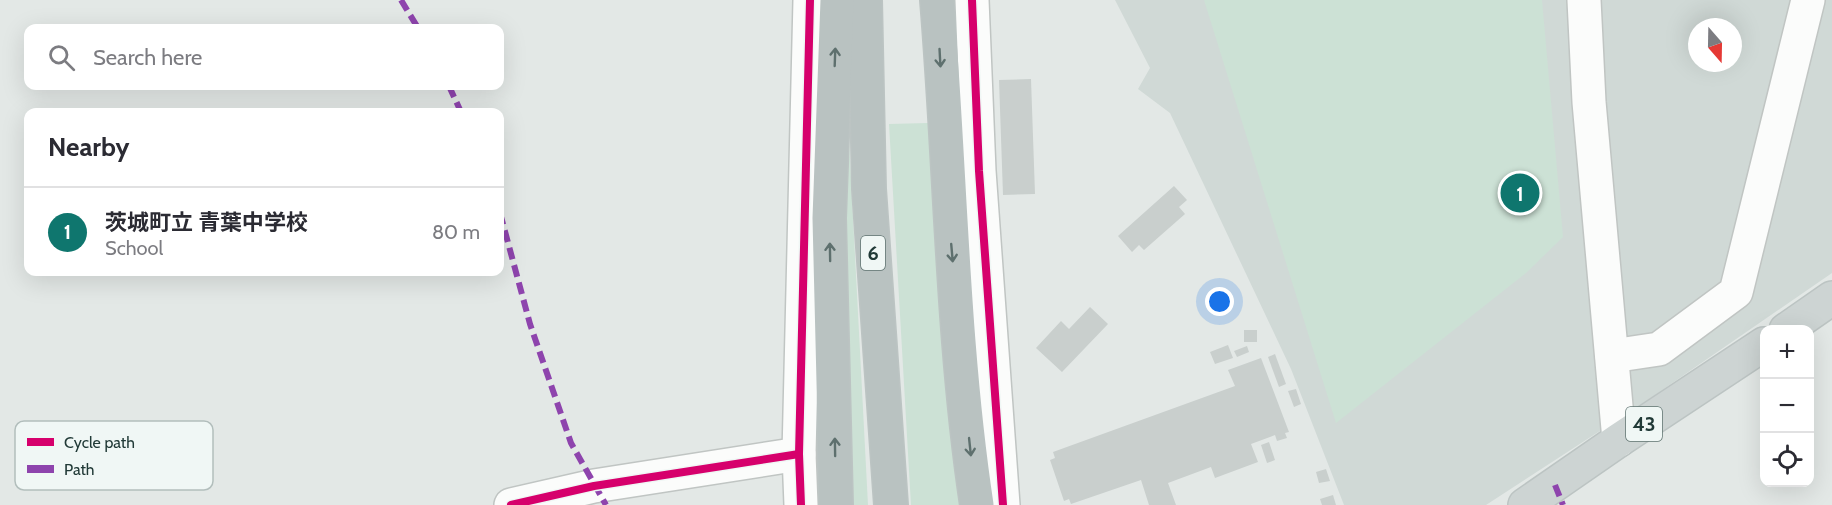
<!DOCTYPE html>
<meta charset="utf-8">
<style>
body{margin:0;font-family:Cabin,"Noto Sans JP",sans-serif;background:#f2f2f3;color:#2b2b33}
.controls{position:absolute;right:18px;bottom:18px;display:grid;overflow:hidden;border-radius:12px;box-shadow:0 6px 24px #0002}
.controls button{width:54px;height:54px;display:grid;place-items:center;padding:0;border:0;border-bottom:2px solid #e1e1e2;background:#fff;color:#2b2b33;font:30px sans-serif}
.compass{position:absolute;left:1688px;top:18px;width:54px;height:54px;border-radius:50%;background:#fff;box-shadow:0 6px 24px #0002;rotate:160deg}
.you{position:absolute;left:1220px;top:302px;width:21px;height:21px;margin:-15px;border:4px solid #fff;border-radius:50%;background:#1a73e8;box-shadow:0 0 0 9px #1a73e833}
.badge{display:grid;place-items:center;width:39px;height:39px;border-radius:50%;background:#0f766e;color:#fff;font-size:20px;font-weight:700}
.pin{position:absolute;translate:-50% -50%;border:3px solid #fff;box-shadow:0 2px 6px #0006}
.list{margin:0;padding:0;list-style:none}
h2{display:flex;justify-content:space-between;align-items:center;height:78px;margin:0;padding:0 24px;font-size:26px}
h2 small{font-size:20px;font-weight:400;color:#7c7c81}
.list li{display:grid;grid-template-columns:39px 1fr auto;gap:18px;align-items:center;box-sizing:border-box;height:90px;padding:0 24px;border-top:2px solid #e1e1e2}
.list b{display:block;font-size:22px;white-space:nowrap}
.list p{margin:0;font-size:20px;white-space:nowrap;color:#7c7c81}
.list em{font-size:20px;font-style:normal;color:#7c7c81}
.icon{flex:none;width:33px;height:33px;fill:none;stroke:currentColor;stroke-width:2;stroke-linecap:round;stroke-linejoin:round}
.map{position:relative;flex:none;width:1832px;height:505px;overflow:hidden}
.search{position:absolute;background:#fff;box-shadow:0 6px 24px #0002;left:24px;top:24px;width:480px;height:66px;display:flex;align-items:center;gap:15px;box-sizing:border-box;padding:0 21px;border-radius:12px;color:#7c7c81;font-size:22px}
.panel{position:absolute;background:#fff;box-shadow:0 6px 24px #0002;left:24px;top:108px;width:480px;height:168px;border-radius:12px}
.map>svg:first-child{display:block}
.built{fill:#d0d9d6;fill-rule:evenodd}
.green{fill:#cce1d5}
.building{fill:#c9cfcd}
.lines{fill:none;stroke-linecap:round;stroke-linejoin:round}
.minor-casing{stroke:#c0c5c3;stroke-width:36}
.major-casing{stroke:#bcc4c3;stroke-width:36}
.highway-casing{stroke:#bcc4c3;stroke-width:36}
.minor{stroke:#fbfcfb;stroke-width:33}
.major{stroke:#cdd4d3;stroke-width:33}
.highway{stroke:#b9c2c1;stroke-width:33}
.quiet{stroke:#8e44ad;stroke-width:6;stroke-dasharray:12 6;stroke-linecap:butt}
.cycleway-casing{stroke:#f0f7f5;stroke-width:11}
.cycleway{stroke:#d6006c;stroke-width:8}
.oneway{stroke:#5e706e}
.labels{text-anchor:middle;stroke-width:5;stroke-linejoin:round;paint-order:stroke}
.shield{fill:#f0f7f5;stroke:#5f7370;stroke-width:1.5}
.shield-label{font-size:20px;font-weight:bold;fill:#213a37}
.key{fill:#f0f7f5;stroke:#b2bebc;stroke-width:1.5}
.key-label{font-size:16px;fill:#213a37}
</style>
<div class="map">
<svg width="1832" height="505" viewBox="0 0 1832 505">
<rect width="100%" height="100%" fill="#e3e8e6"/>
<path class="built" d="M 1115,0 L 1832,0 L 1832,273 L 1652,397 L 1486,505 L 1344,505 L 1291,369 L 1170,113 L 1138,89 L 1150,68 ZM 1697,27 L 1733,27 L 1733,63 L 1697,63 Z"/>
<g class="green">
<path d="M 1204,0 L 1542,0 L 1563,237 L 1526,273 L 1336,423 Z"/>
<path d="M 848,121 L 868,505 L 842,505 L 838,191 Z"/>
<path d="M 928,123 L 954,402 L 967,505 L 911,505 L 889,124 Z"/>
</g>
<g class="building">
<path d="M 1031,79 L 1035,194 L 1003,195 L 999,80 Z"/>
<path d="M 1174,186 L 1187,200 L 1179,207 L 1185,214 L 1144,250 L 1139,245 L 1132,252 L 1118,236 Z"/>
<path d="M 1090,307 L 1108,324 L 1062,372 L 1036,348 L 1061,321 L 1069,329 Z"/>
<rect x="1244" y="330" width="13" height="12"/>
<path d="M 1228,345 L 1233,358 L 1215,364 L 1210,352 Z"/>
<path d="M 1247,346 L 1249,352 L 1237,357 L 1234,351 Z"/>
<path d="M 1275,354 L 1286,384 L 1279,387 L 1268,357 Z"/>
<path d="M 1261,358 L 1289,432 L 1285,433 L 1287,438 L 1277,441 L 1275,435 L 1251,444 L 1258,462 L 1215,478 L 1211,467 L 1168,483 L 1176,505 L 1149,505 L 1141,480 L 1071,504 L 1069,499 L 1064,501 L 1050,460 L 1055,458 L 1053,452 L 1235,386 L 1228,370 Z"/>
<path d="M 1296,389 L 1301,404 L 1294,407 L 1288,391 Z"/>
<path d="M 1269,442 L 1275,460 L 1267,463 L 1261,445 Z"/>
<path d="M 1326,469 L 1330,481 L 1319,483 L 1316,472 Z"/>
<path d="M 1333,495 L 1336,505 L 1322,505 L 1320,499 Z"/>
</g>
<g class="lines">
<defs>
<g id="minor">
<path d="M 972,0 L 979,171 L 1003,505"/>
<path d="M 1584,0 L 1589,102 L 1619,440"/>
<path d="M 1612,356 L 1659,349 L 1736,292 L 1808,0"/>
<path d="M 511,505 L 594,486 L 799,454"/>
<path d="M 801,505 L 799,454 L 810,0"/>
</g>
<g id="major">
<path d="M 1786,330 L 1832,298"/>
<path d="M 1525,505 L 1619,440 L 1764,344"/>
</g>
<g id="highway">
<path d="M 865,0 L 869,189 L 891,505"/>
<path d="M 937,0 C 951,168 952,338 977,505"/>
<path d="M 836,505 L 829,218 L 837,0"/>
</g>
</defs>
<use href="#minor" class="minor-casing"/>
<use href="#major" class="major-casing"/>
<use href="#highway" class="highway-casing"/>
<use href="#minor" class="minor"/>
<use href="#major" class="major"/>
<use href="#highway" class="highway"/>
<g class="quiet">
<path d="M 401,0 L 418,28"/>
<path d="M 449,86 L 461,112"/>
<path d="M 500,213 L 530,324 L 571,443 L 606,505"/>
<path d="M 1555,485 L 1563,505"/>
</g>
<defs>
<g id="cycleway">
<path d="M 972,0 L 979,171 L 1003,505"/>
<path d="M 511,505 L 594,486 L 799,454"/>
<path d="M 801,505 L 799,454 L 810,0"/>
</g>
</defs>
<use href="#cycleway" class="cycleway-casing"/>
<use href="#cycleway" class="cycleway"/>
</g>
<defs><path id="oneway-shaft" d="M-6 0H5M1.5-3L5.5 0L1.5 3" fill="none" stroke-width="1.6" stroke-linecap="round" stroke-linejoin="round" transform="scale(1.5)"/></defs>
<g class="oneway">
<use href="#oneway-shaft" transform="translate(835 57) rotate(-88)"/>
<use href="#oneway-shaft" transform="translate(940 58) rotate(87)"/>
<use href="#oneway-shaft" transform="translate(830 252) rotate(-91)"/>
<use href="#oneway-shaft" transform="translate(952 253) rotate(85)"/>
<use href="#oneway-shaft" transform="translate(835 447) rotate(-91)"/>
<use href="#oneway-shaft" transform="translate(970 447) rotate(84)"/>
</g>
<g class="labels">
<g class="shield">
<rect x="861" y="236" width="24" height="34" rx="4.5"/>
<rect x="1626" y="407" width="36" height="34" rx="4.5"/>
</g>
<g class="shield-label">
<text x="873" y="260">6</text>
<text x="1644" y="431">43</text>
</g>
</g>
<rect x="15" y="421" width="198" height="69" rx="9" class="key"/>
<rect x="27" y="438" width="27" height="8" fill="#d6006c"/>
<rect x="27" y="465" width="27" height="8" fill="#8e44ad"/>
<g class="key-label">
<text x="64" y="448">Cycle path</text>
<text x="64" y="475">Path</text>
</g>
</svg>
<div class="controls">
<button>+</button>
<button>−</button>
<button><svg class="icon" aria-label="locate" viewBox="0 0 24 24"><circle cx="12" cy="12" r="6"/><path d="M12 2v4M12 18v4M2 12h4M18 12h4"/></svg></button>
</div>
<svg class="compass" viewBox="-18 -18 36 36"><path d="M0-13l5 13h-10z" fill="#e53935"/><path d="M0 13l5-13h-10z" fill="#7c7c81"/></svg>
<div class="you"></div>
<div class="pin badge" style="left:1520px;top:193px">1</div>
<div class="search"><svg class="icon" aria-label="search" viewBox="0 0 24 24"><circle cx="10" cy="10" r="6"/><path d="M15 15l6 6"/></svg>Search here</div>
<section class="panel">
<h2>Nearby<small></small></h2>
<ul class="list">
<li><span class="badge">1</span><div><b>茨城町立 青葉中学校</b><p>School</p></div><em>80 m</em></li>
</ul>
</section>
</div>
